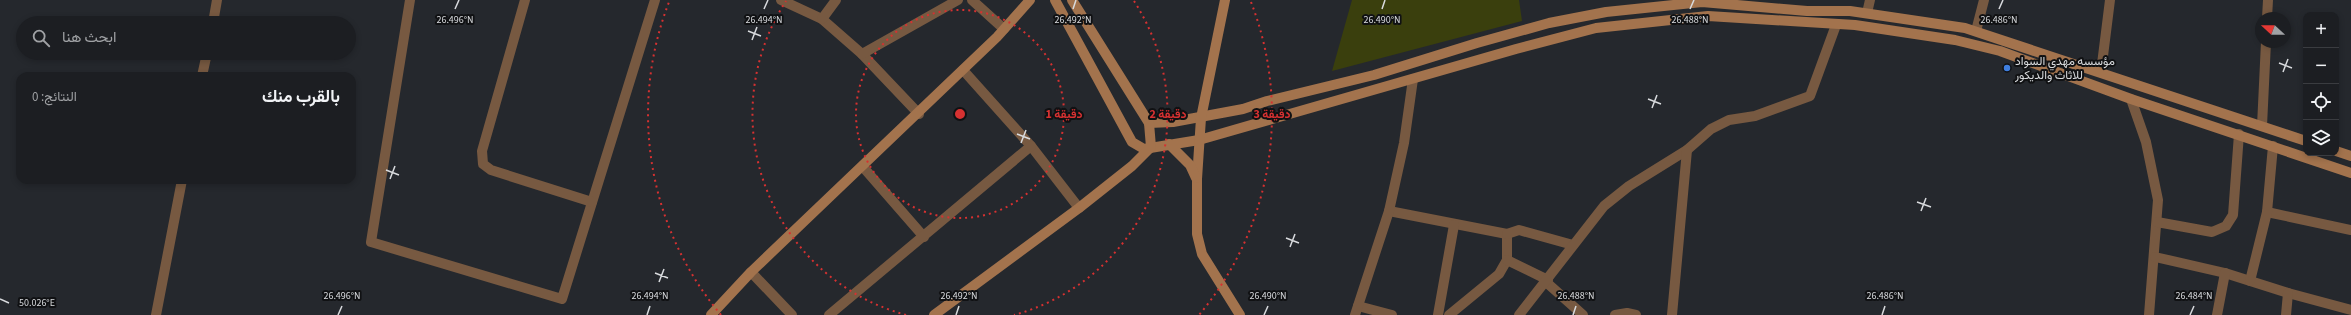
<!DOCTYPE html>
<html lang="ar">
<meta charset="utf-8">
<style>
body{margin:0;font-family:"Source Sans 3",Vazirmatn,sans-serif;background:#292b2f;color:#f1f3f6;direction:rtl}
.controls{position:absolute;right:12px;top:12px;display:grid;overflow:hidden;border-radius:8px;box-shadow:0 2px 6px #0003}
.controls button{width:36px;height:36px;display:grid;place-items:center;padding:0;border:0;border-bottom:1px solid #3a3c40;background:#1c1e22;color:#f1f3f6;font:20px sans-serif}
.compass{position:absolute;left:2255px;top:12px;width:36px;height:36px;border-radius:50%;background:#1c1e22;box-shadow:0 2px 6px #0003;rotate:291deg}
.list{margin:0;padding:0;list-style:none}
h2{display:flex;justify-content:space-between;align-items:center;height:52px;margin:0;padding:0 16px;font-size:17px}
h2 small{font-size:13px;font-weight:400;color:#a0a2a5}
.icon{flex:none;width:22px;height:22px;fill:none;stroke:currentColor;stroke-width:2;stroke-linecap:round;stroke-linejoin:round}
.map{position:relative;flex:none;width:2351px;height:315px;overflow:hidden;direction:ltr}
.search{position:absolute;background:#1c1e22;box-shadow:0 2px 6px #0003;left:16px;top:16px;width:340px;height:44px;display:flex;align-items:center;gap:10px;box-sizing:border-box;padding:0 14px;border-radius:22px;color:#a0a2a5;font-size:15px}
.panel{position:absolute;background:#1c1e22;box-shadow:0 2px 6px #0003;left:16px;top:72px;width:340px;height:112px;border-radius:12px;direction:rtl}
.map>svg:first-child{display:block}
.green{fill:#3a3f0d}
.lines{fill:none;stroke-linecap:round;stroke-linejoin:round}
.street{stroke:#775941;stroke-width:10}
.secondary{stroke:#a3734d;stroke-width:10}
.ticks{fill:none;stroke:#d9dbde;stroke-width:1.5}
.ring{fill:none;stroke:#d63131;stroke-width:2;stroke-dasharray:2 4}
.shop-dot{fill:#3f7fe0;stroke:#101113;stroke-width:1.5}
.labels{text-anchor:middle;stroke-width:4;stroke-linejoin:round;paint-order:stroke}
.poi-label{font-size:12px;fill:#d9dbde;stroke:#101113;text-anchor:start}
.ticks-label{font-size:10px;text-anchor:middle;fill:#d9dbde;stroke:#101113;stroke-width:4;stroke-linejoin:round;paint-order:stroke}
.centre{fill:#d63131;stroke:#101113;stroke-width:2}
.ring-label{font-size:12px;text-anchor:middle;font-weight:bold;fill:#d63131;stroke:#101113;stroke-width:4;stroke-linejoin:round;paint-order:stroke}
</style>
<div class="map">
<svg width="2351" height="315" viewBox="0 0 2351 315">
<rect width="100%" height="100%" fill="#25282d"/>
<path class="green" d="M 1352,0 L 1519,0 L 1522,21 L 1332,71 Z"/>
<g class="lines">
<g class="street">
<path d="M 410,0 L 371,242 L 562,299 L 655,0"/>
<path d="M 525,0 L 482,151 L 483,164 L 491,170 L 592,202"/>
<path d="M 781,0 L 822,19 L 862,54 L 919,114"/>
<path d="M 972,0 L 1004,29"/>
<path d="M 1867,13 L 1870,0"/>
<path d="M 2267,18 L 2268,0"/>
<path d="M 822,19 L 836,0"/>
<path d="M 213,23 L 217,0"/>
<path d="M 1976,31 L 1984,0"/>
<path d="M 862,54 L 958,0"/>
<path d="M 963,70 L 1031,146 L 1079,208"/>
<path d="M 2101,72 L 2110,0"/>
<path d="M 202,76 L 207,53"/>
<path d="M 2131,99 L 2146,142 L 2158,200 L 2149,315"/>
<path d="M 2262,126 L 2266,42"/>
<path d="M 863,167 L 924,237"/>
<path d="M 1389,211 L 1507,234 L 1507,260 L 1499,274 L 1449,315"/>
<path d="M 2267,212 L 2351,230"/>
<path d="M 2157,222 L 2212,232 L 2226,226 L 2233,215 L 2239,134"/>
<path d="M 1507,234 L 1519,230 L 1573,245"/>
<path d="M 2155,257 L 2225,273 L 2288,293 L 2351,310"/>
<path d="M 1507,260 L 1548,280"/>
<path d="M 751,272 L 792,315"/>
<path d="M 2250,281 L 2267,212 L 2273,146"/>
<path d="M 1546,282 L 1583,315"/>
<path d="M 1358,306 L 1392,315"/>
<path d="M 156,315 L 182,180"/>
<path d="M 829,315 L 1031,146"/>
<path d="M 1355,315 L 1389,211 L 1404,143 L 1413,79"/>
<path d="M 1438,315 L 1454,225"/>
<path d="M 1519,315 L 1604,206 L 1629,186 L 1687,150 L 1711,129 L 1729,120 L 1755,116 L 1810,96 L 1836,25"/>
<path d="M 1615,315 L 1627,313 L 1636,315"/>
<path d="M 1672,315 L 1687,150"/>
<path d="M 2217,315 L 2225,273"/>
<path d="M 2286,315 L 2288,293"/>
</g>
<g class="secondary">
<path d="M 1055,0 L 1132,142 L 1144,149 L 1199,140 L 1516,49 L 1596,28 L 1708,16 L 1855,25 L 1955,40 L 2000,51 L 2131,99 L 2351,173"/>
<path d="M 1072,0 L 1149,123 L 1173,122 L 1243,109 L 1267,101 L 1374,75 L 1477,43 L 1549,23 L 1606,12 L 1702,2 L 1807,11 L 1850,11 L 1965,28 L 2306,141"/>
<path d="M 1225,0 L 1201,118 L 1197,179 L 1197,234 L 1202,254 L 1240,315"/>
<path d="M 1169,144 L 1190,165 L 1196,178"/>
<path d="M 2336,151 L 2351,156"/>
<path d="M 711,315 L 751,272 L 997,37 L 1030,0"/>
<path d="M 934,315 L 1079,208 L 1132,166 L 1151,147 L 1149,123"/>
</g>
</g>
<path class="ticks" d="M 455,9 L 459,0M 764,9 L 768,0M 1073,9 L 1076,0M 1382,9 L 1385,0M 1690,9 L 1694,0M 1999,9 L 2003,0M 748,31 L 761,36M 752,40 L 757,27M 2279,63 L 2292,68M 2283,72 L 2288,59M 1648,99 L 1661,104M 1652,108 L 1657,95M 1017,134 L 1030,139M 1021,143 L 1026,130M 386,170 L 399,175M 390,179 L 395,166M 1917,202 L 1931,207M 1921,211 L 1926,198M 1286,238 L 1299,243M 1290,247 L 1295,234M 655,273 L 668,278M 659,282 L 664,269M 0,299 L 9,303M 338,315 L 342,306M 647,315 L 650,306M 956,315 L 959,306M 1264,315 L 1268,306M 1573,315 L 1576,306M 1882,315 L 1885,306M 2190,315 L 2194,306"/>
<g class="ring">
<circle cx="960" cy="114" r="104"/>
<path d="M906 315A208 208 0 0 1 786 1M1134 1A208 208 0 0 1 1014 315"/>
<path d="M721 315A312 312 0 0 1 669 2M1251 2A312 312 0 0 1 1199 315"/>
</g>
<circle class="shop-dot" cx="2007" cy="68" r="4"/>
<g class="labels">
<g class="poi-label">
<text x="2015" y="65">مؤسسه مهدي السواد<tspan x="2015" dy="14">للاثاث والديكور</tspan></text>
</g>
</g>
<g class="ticks-label">
<text x="1382" y="23">26.490°N</text>
<text x="1999" y="23">26.486°N</text>
<text x="455" y="23">26.496°N</text>
<text x="764" y="23">26.494°N</text>
<text x="1073" y="23">26.492°N</text>
<text x="1690" y="23">26.488°N</text>
<text x="342" y="299">26.496°N</text>
<text x="650" y="299">26.494°N</text>
<text x="959" y="299">26.492°N</text>
<text x="1268" y="299">26.490°N</text>
<text x="1576" y="299">26.488°N</text>
<text x="1885" y="299">26.486°N</text>
<text x="2194" y="299">26.484°N</text>
<text x="37" y="306">50.026°E</text>
</g>
<circle cx="960" cy="114" r="6" class="centre"/>
<g class="ring-label">
<text x="1064" y="118">1 دقيقة</text>
<text x="1168" y="118">2 دقيقة</text>
<text x="1272" y="118">3 دقيقة</text>
</g>
</svg>
<div class="controls">
<button>+</button>
<button>−</button>
<button><svg class="icon" aria-label="locate" viewBox="0 0 24 24"><circle cx="12" cy="12" r="6"/><path d="M12 2v4M12 18v4M2 12h4M18 12h4"/></svg></button>
<button><svg class="icon" aria-label="layers" viewBox="0 0 24 24"><path d="M12 4l9 5-9 5-9-5zM3 14l9 5 9-5"/></svg></button>
</div>
<svg class="compass" viewBox="-18 -18 36 36"><path d="M0-13l5 13h-10z" fill="#e53935"/><path d="M0 13l5-13h-10z" fill="#a0a2a5"/></svg>
<div class="search"><svg class="icon" aria-label="search" viewBox="0 0 24 24"><circle cx="10" cy="10" r="6"/><path d="M15 15l6 6"/></svg>ابحث هنا</div>
<section class="panel">
<h2>بالقرب منك<small>النتائج: 0</small></h2>
<ul class="list">
</ul>
</section>
</div>
